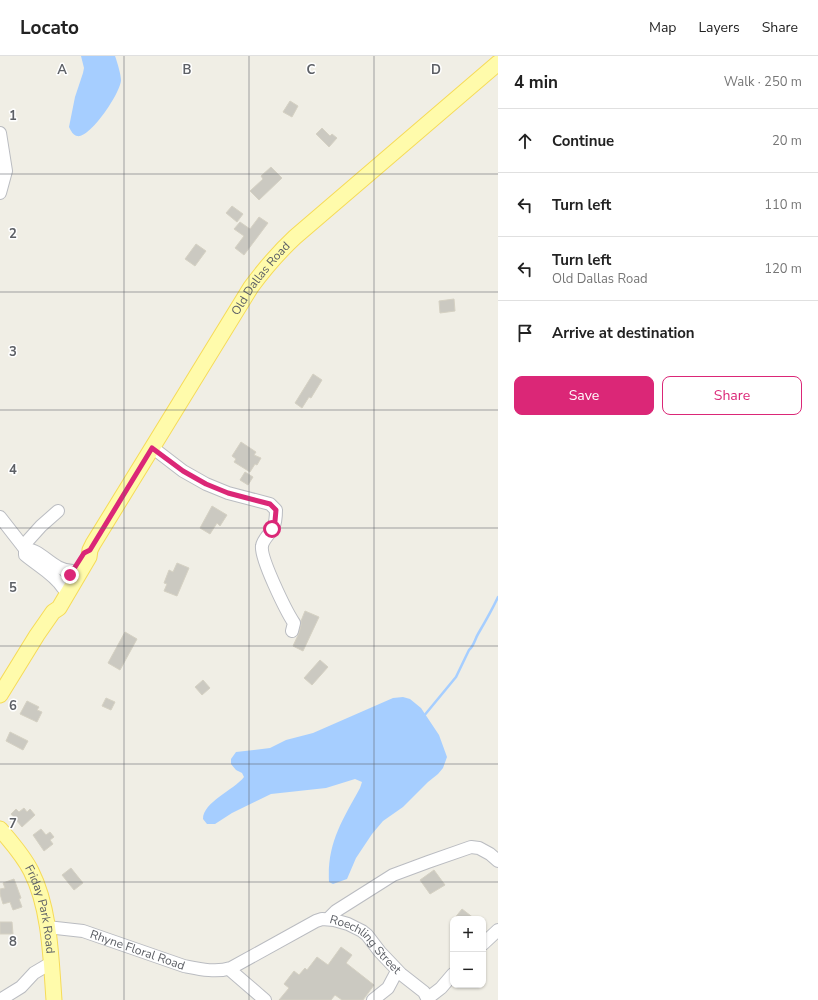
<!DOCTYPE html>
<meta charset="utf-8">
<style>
body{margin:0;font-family:"Nunito Sans",sans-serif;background:#f2f2f2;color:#222}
.controls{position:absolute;right:12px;bottom:12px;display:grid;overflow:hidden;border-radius:8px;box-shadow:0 1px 3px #0004}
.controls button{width:36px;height:36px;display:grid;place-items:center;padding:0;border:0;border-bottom:1px solid #e0e0e0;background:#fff;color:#222;font:20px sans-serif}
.stop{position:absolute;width:12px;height:12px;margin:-9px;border:3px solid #db2777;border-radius:50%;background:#fff}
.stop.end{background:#db2777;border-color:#fff;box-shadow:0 1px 4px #0008}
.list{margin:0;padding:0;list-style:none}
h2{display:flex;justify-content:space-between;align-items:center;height:52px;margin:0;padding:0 16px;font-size:17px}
h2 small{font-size:13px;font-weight:400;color:#767676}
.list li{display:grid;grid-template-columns:26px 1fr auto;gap:12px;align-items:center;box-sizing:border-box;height:64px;padding:0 16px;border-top:1px solid #e0e0e0}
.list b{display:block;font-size:15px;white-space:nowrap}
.list p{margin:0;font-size:13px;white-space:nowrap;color:#767676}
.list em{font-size:13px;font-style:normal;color:#767676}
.actions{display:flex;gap:8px;padding:12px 16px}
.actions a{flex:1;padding:9px 0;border:1px solid #db2777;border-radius:8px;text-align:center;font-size:14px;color:#db2777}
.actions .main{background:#db2777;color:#fff}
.icon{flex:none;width:22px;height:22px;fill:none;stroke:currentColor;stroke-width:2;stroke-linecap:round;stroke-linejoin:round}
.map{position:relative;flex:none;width:498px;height:944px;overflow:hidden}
header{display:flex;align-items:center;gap:24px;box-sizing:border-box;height:56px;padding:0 20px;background:#fff;border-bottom:1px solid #e0e0e0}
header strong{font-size:19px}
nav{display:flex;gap:22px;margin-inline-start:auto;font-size:14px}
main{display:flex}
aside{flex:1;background:#fff}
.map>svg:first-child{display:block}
.water{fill:#a6ceff}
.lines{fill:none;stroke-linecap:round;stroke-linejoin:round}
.stream{stroke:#a6ceff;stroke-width:2.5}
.building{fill:#cbc9c1;stroke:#d5d1c3}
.minor-casing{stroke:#babcc1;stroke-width:14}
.major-casing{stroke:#f6db58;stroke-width:17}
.minor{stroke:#fff;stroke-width:12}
.major{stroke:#fffbab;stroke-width:15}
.route{stroke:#db2777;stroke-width:5}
.grid{fill:none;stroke:#5d6066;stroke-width:1;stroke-opacity:0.55}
.labels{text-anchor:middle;stroke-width:3;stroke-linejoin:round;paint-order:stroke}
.street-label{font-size:12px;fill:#5d6066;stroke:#fff}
.grid-label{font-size:13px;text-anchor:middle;font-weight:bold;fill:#5d6066;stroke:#fff;stroke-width:3;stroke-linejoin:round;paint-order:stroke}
</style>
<header>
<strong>Locato</strong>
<nav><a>Map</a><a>Layers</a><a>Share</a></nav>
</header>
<main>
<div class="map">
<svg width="498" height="944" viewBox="0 0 498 944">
<rect width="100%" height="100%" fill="#f0eee5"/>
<g class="water">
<path d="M 81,0 L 115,0 C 117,5 121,19 121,24 C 121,36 90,83 77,80 C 73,79 71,75 69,71 L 75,41 L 83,17 L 84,12 Z"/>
<path d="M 403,641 L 410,643 L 421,652 L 439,679 L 447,701 L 443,712 L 438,718 L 428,726 L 403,751 L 383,765 L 372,778 L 356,802 L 347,823 L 333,828 L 329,826 C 327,787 342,765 360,732 L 362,726 L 355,723 L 326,732 L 271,738 L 232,757 L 215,768 L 207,768 L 203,763 C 203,746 234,734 244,721 L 242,717 L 236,714 L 231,708 L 231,703 L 236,696 L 270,692 L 286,684 L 313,677 L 393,642 Z"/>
</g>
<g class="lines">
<path class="stream" d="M 423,661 L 456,621 L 469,594 C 474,590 475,583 478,578 C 485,566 492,554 498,541"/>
</g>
<g class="building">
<path d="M 290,45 L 298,50 L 292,61 L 283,56 Z"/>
<path d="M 322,72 L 330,80 L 332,78 L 337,82 L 329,91 L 316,78 Z"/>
<path d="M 271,111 L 282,122 L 259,144 L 250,135 L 263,123 L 261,120 Z"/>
<path d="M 232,150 L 243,158 L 237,166 L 226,157 Z"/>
<path d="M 259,161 L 268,167 L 244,199 L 235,192 L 244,180 L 234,173 L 240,166 L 250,173 Z"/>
<path d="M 196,188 L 206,195 L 195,210 L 185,203 Z"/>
<path d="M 454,243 L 455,255 L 440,257 L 439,245 Z"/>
<path d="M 313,318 L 322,324 L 311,342 L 309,341 L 302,352 L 295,347 Z"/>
<path d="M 241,386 L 256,396 L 254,399 L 261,402 L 257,409 L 255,408 L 250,416 L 234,406 L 236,403 L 232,400 Z"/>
<path d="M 245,416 L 253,421 L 248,429 L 240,424 Z"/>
<path d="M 212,450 L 227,459 L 220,470 L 217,467 L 210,478 L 200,472 Z"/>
<path d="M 177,507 L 189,512 L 177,540 L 164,535 L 167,528 L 164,527 L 169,514 L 173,516 Z"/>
<path d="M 305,555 L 319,561 L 303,595 L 293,590 L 299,577 L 301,569 L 301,565 Z"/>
<path d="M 125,576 L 137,583 L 120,614 L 108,607 Z"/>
<path d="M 320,604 L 328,611 L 312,629 L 304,622 Z"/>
<path d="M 203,624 L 210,632 L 202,639 L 195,631 Z"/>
<path d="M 106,642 L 115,646 L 111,654 L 102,650 Z"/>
<path d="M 27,645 L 39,651 L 37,654 L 42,656 L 37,666 L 20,658 Z"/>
<path d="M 10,676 L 28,685 L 23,694 L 6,685 Z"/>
<path d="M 24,752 L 27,756 L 30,753 L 35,759 L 22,771 L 11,758 L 16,753 L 19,756 Z"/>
<path d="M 41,773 L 46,779 L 50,776 L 54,781 L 50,784 L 53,788 L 44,795 L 33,779 Z"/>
<path d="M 71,812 L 83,827 L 74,834 L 62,819 Z"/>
<path d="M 434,814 L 445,829 L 430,838 L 420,824 Z"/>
<path d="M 14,823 L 21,842 L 19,843 L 22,851 L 13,854 L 10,846 L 3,848 L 0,838 L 0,833 L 5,832 L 3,827 Z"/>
<path d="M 462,853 L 475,863 L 454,863 Z"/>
<path d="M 0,866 L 12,866 L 13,878 L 0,878 Z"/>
<path d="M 341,891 L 352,899 L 346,907 L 374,929 L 363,944 L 342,944 L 335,939 L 331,944 L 279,944 L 289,932 L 284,928 L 294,915 L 299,919 L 305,912 L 307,914 L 317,901 L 328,909 Z"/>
</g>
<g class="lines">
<defs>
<g id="minor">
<path d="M 0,77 L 6,115 L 0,137"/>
<path d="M 153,392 L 183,415 L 206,428 L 228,437 L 270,448 L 276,454 C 276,460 276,466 273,472 C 270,478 263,483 262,490 C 260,502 286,555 294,567 L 292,575"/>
<path d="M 0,461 L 25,493 L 25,499 C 38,510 54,518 63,532"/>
<path d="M 23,490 L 41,470 L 58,455"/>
<path d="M 25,493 C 42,493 52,515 73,515"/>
<path d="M 328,863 L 336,855 L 393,819 L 428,806 L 471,791 L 479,792 L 490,798 L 498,805"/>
<path id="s1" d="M 47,871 L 83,875 L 184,910 C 199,913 216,917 231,912 L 316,865 L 322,863 L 334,864 L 348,868 L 362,875 L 367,879 L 380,896 L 401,918 L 424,936 L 428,944"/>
<path d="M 483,888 L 498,874"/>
<path d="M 229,913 L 265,944"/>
<path d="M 428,942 L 441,932 L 453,918"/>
<path d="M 0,944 L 21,931 L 34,917 L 51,907"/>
<path d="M 373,944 L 388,932 L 397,915"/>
</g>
<g id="major">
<path id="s2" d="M 0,639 L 37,579 L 53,556 L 59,552 L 89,501 L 90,494 L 93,488 L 251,231 C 265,212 279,196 295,181 L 498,7"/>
<path id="s3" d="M 0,773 C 11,786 23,799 31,815 C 50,852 51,903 54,944"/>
</g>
</defs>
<use href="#minor" class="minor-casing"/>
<use href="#major" class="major-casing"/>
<use href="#minor" class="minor"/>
<use href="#major" class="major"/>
</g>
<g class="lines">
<path class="route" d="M 70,519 L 84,497 L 90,494 L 152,392 L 183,415 L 206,428 L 228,437 L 270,448 L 276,454 L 275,465 L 272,473"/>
</g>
<path class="grid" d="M 124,0 L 124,944M 249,0 L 249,944M 374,0 L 374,944M 0,118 L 498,118M 0,236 L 498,236M 0,354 L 498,354M 0,472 L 498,472M 0,590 L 498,590M 0,708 L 498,708M 0,826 L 498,826"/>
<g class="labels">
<g class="street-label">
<text dy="4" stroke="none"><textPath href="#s2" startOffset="493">Old Dallas Road</textPath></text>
<text dy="4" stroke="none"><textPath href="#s3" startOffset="92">Friday Park Road</textPath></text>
<text dy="4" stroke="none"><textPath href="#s1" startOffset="347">Roechling Street</textPath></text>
<text dy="4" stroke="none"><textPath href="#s1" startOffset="94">Rhyne Floral Road</textPath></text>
</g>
</g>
<g class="grid-label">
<text x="62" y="18">A</text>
<text x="187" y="18">B</text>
<text x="311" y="18">C</text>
<text x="436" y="18">D</text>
<text x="13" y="64">1</text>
<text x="13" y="182">2</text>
<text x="13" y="300">3</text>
<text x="13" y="418">4</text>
<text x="13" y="536">5</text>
<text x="13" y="654">6</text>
<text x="13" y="772">7</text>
<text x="13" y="890">8</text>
</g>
</svg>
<div class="controls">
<button>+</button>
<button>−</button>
</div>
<div class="stop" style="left:272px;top:473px"></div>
<div class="stop end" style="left:70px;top:519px"></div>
</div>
<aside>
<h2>4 min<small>Walk · 250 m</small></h2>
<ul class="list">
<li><svg class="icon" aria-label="ahead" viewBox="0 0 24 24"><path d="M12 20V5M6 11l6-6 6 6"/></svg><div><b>Continue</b></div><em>20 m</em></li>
<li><svg class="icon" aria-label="left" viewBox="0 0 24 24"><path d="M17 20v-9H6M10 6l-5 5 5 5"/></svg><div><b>Turn left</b></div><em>110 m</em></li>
<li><svg class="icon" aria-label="left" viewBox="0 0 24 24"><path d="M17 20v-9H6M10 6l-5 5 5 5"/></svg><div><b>Turn left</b><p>Old Dallas Road</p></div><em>120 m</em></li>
<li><svg class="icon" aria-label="arrive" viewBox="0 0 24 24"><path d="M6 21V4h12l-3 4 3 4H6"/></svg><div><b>Arrive at destination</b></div></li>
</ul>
<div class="actions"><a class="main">Save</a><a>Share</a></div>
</aside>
</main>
